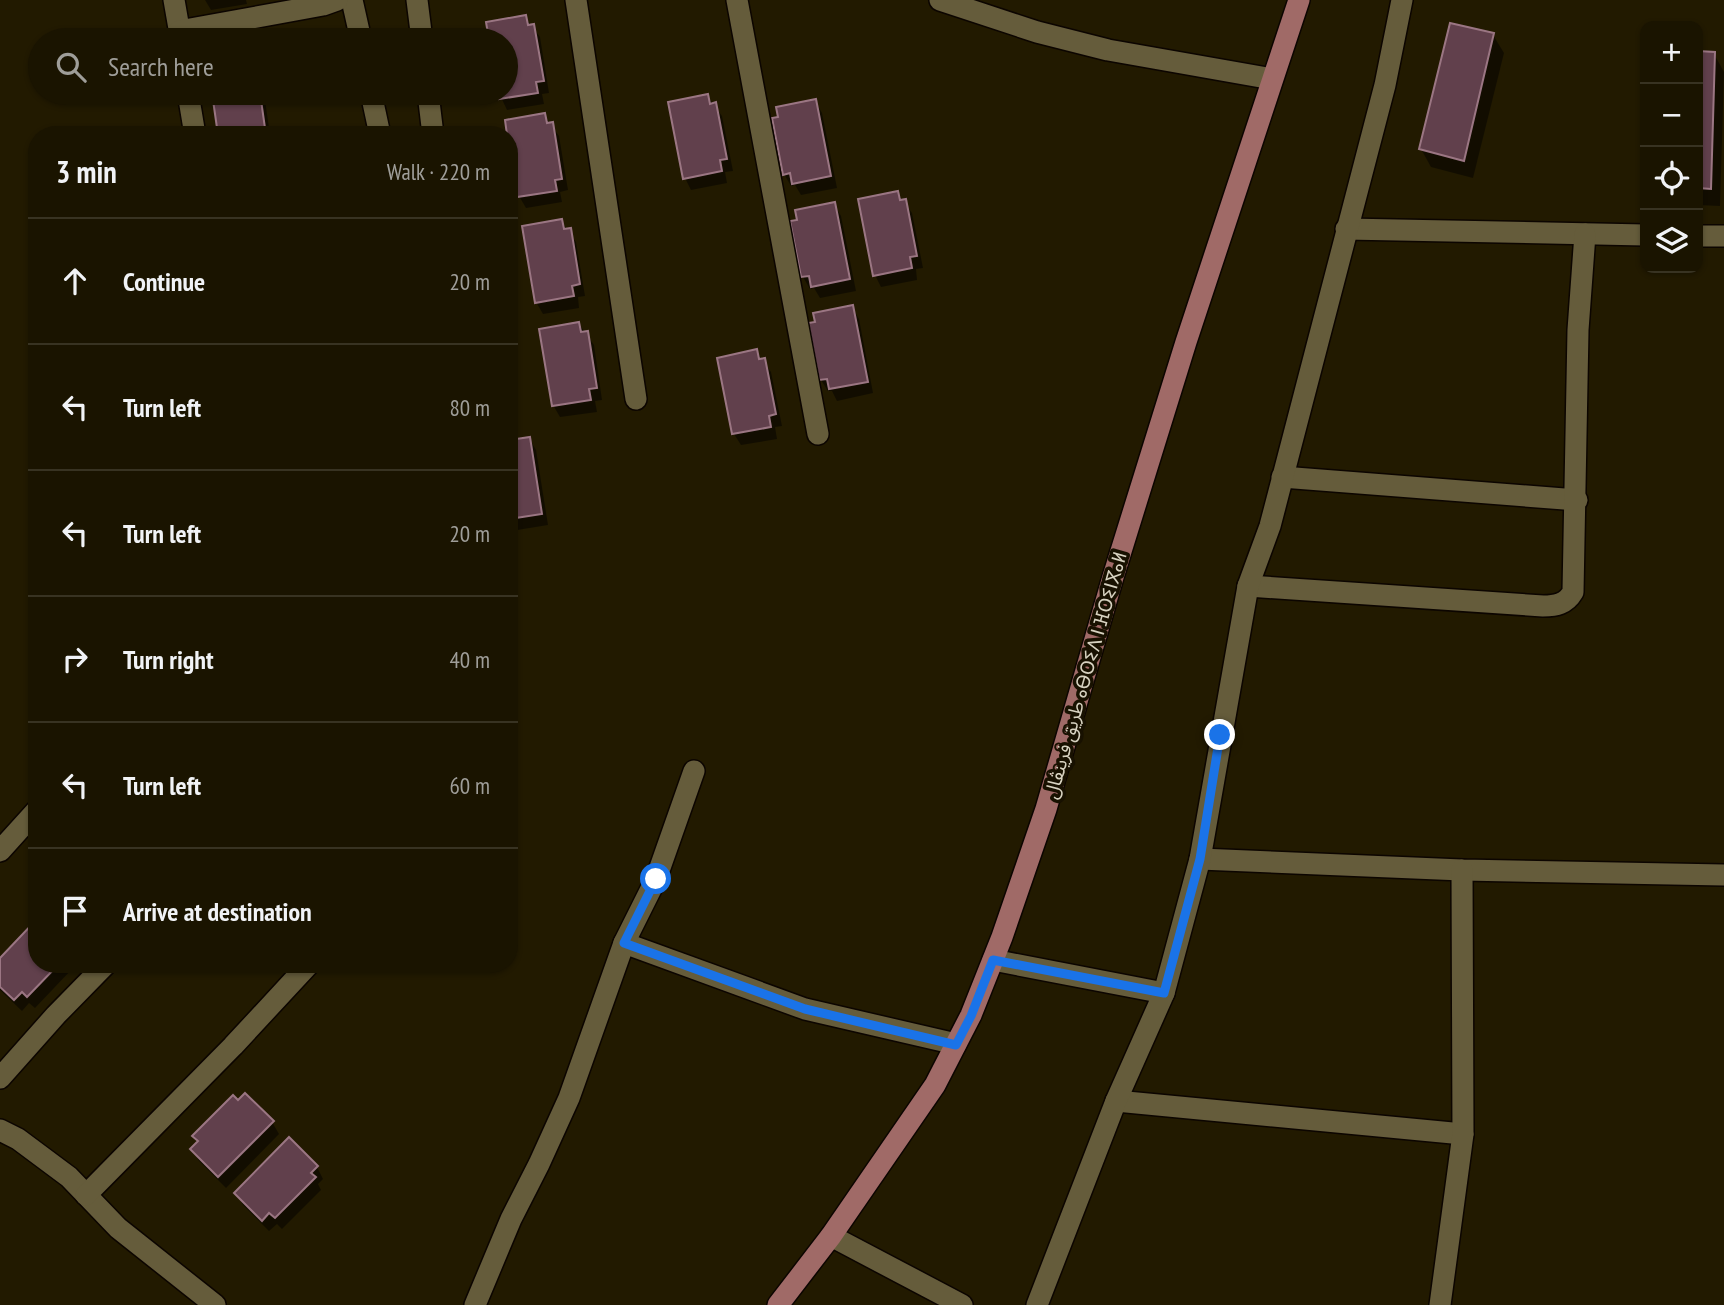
<!DOCTYPE html>
<meta charset="utf-8">
<style>
body{margin:0;font-family:"PT Sans Narrow","Noto Sans Arabic","Noto Sans Tifinagh",sans-serif;background:#231d0a;color:#f1f3f6}
.controls{position:absolute;right:21px;top:21px;display:grid;overflow:hidden;border-radius:14px;box-shadow:0 2px 5px #0004}
.controls button{width:63px;height:63px;display:grid;place-items:center;padding:0;border:0;border-bottom:2px solid #383322;background:#1a1400;color:#f1f3f6;font:35px sans-serif}
.stop{position:absolute;width:21px;height:21px;margin:-16px;border:5px solid #1a73e8;border-radius:50%;background:#fff}
.stop.end{background:#1a73e8;border-color:#fff;box-shadow:0 2px 7px #0008}
.list{margin:0;padding:0;list-style:none}
h2{display:flex;justify-content:space-between;align-items:center;height:91px;margin:0;padding:0 28px;font-size:30px}
h2 small{font-size:23px;font-weight:400;color:#9f9e99}
.list li{display:grid;grid-template-columns:46px 1fr auto;gap:21px;align-items:center;box-sizing:border-box;height:126px;padding:0 28px;border-top:2px solid #383322}
.list b{display:block;font-size:26px;white-space:nowrap}
.list em{font-size:23px;font-style:normal;color:#9f9e99}
.icon{flex:none;width:38px;height:38px;fill:none;stroke:currentColor;stroke-width:2;stroke-linecap:round;stroke-linejoin:round}
.map{position:relative;flex:none;width:1724px;height:1305px;overflow:hidden}
.search{position:absolute;background:#1a1400;box-shadow:0 2px 5px #0004;left:28px;top:28px;width:490px;height:77px;display:flex;align-items:center;gap:18px;box-sizing:border-box;padding:0 24px;border-radius:38px;color:#9f9e99;font-size:26px}
.panel{position:absolute;background:#1a1400;box-shadow:0 2px 5px #0004;left:28px;top:126px;width:490px;height:847px;border-radius:28px}
.map>svg:first-child{display:block}
.shadow{fill:#0007}
.building{fill:#61404c;stroke:#9b7683;stroke-width:2}
.lines{fill:none;stroke-linecap:round;stroke-linejoin:round}
.minor-casing{stroke:#0c0500;stroke-width:24}
.major-casing{stroke:#0c0500;stroke-width:24}
.minor{stroke:#655c3b;stroke-width:21}
.major{stroke:#a06a67;stroke-width:21}
.route{stroke:#1a73e8;stroke-width:9}
.labels{text-anchor:middle;stroke-width:7;stroke-linejoin:round;paint-order:stroke}
.street-label{font-size:19px;fill:#d7d2c0;stroke:#181100}
</style>
<div class="map">
<svg width="1724" height="1305" viewBox="0 0 1724 1305">
<rect width="100%" height="100%" fill="#221a00"/>
<g class="shadow">
<path d="M 205,0 L 246,0 L 247,4 L 211,10 Z"/>
<path d="M 525,17 L 540,37 L 549,93 L 542,94 L 544,104 L 507,110 L 499,93 L 506,93 L 506,40 L 491,40 L 488,23 Z"/>
<path d="M 1493,35 L 1504,53 L 1473,178 L 1431,167 L 1421,149 Z"/>
<path d="M 1698,53 L 1714,54 L 1724,72 L 1720,206 L 1698,205 Z"/>
<path d="M 214,93 L 264,93 L 270,135 L 220,135 Z"/>
<path d="M 707,96 L 722,116 L 733,171 L 725,172 L 727,183 L 691,190 L 685,178 Z"/>
<path d="M 815,101 L 822,113 L 837,188 L 801,195 L 795,185 L 791,186 L 784,174 Z"/>
<path d="M 544,115 L 559,136 L 568,190 L 560,192 L 562,202 L 526,208 L 519,196 Z"/>
<path d="M 897,193 L 912,213 L 923,268 L 916,269 L 917,280 L 881,287 L 875,275 Z"/>
<path d="M 834,204 L 841,216 L 856,291 L 820,298 L 814,288 L 810,289 L 803,277 Z"/>
<path d="M 561,221 L 576,242 L 585,296 L 578,297 L 579,308 L 543,314 L 536,302 Z"/>
<path d="M 852,307 L 859,319 L 873,393 L 837,401 L 832,391 L 828,391 L 821,380 Z"/>
<path d="M 579,324 L 594,345 L 602,400 L 595,401 L 597,412 L 560,417 L 553,405 Z"/>
<path d="M 756,351 L 771,372 L 782,426 L 775,427 L 777,439 L 741,445 L 734,434 Z"/>
<path d="M 529,438 L 536,450 L 548,525 L 511,531 L 509,528 L 509,441 Z"/>
<path d="M 0,960 L 37,964 L 70,964 L 73,968 L 35,1008 L 29,1003 L 22,1011 L 0,990 Z"/>
<path d="M 272,1122 L 279,1134 L 226,1188 L 199,1161 L 192,1149 L 199,1143 L 195,1136 Z"/>
<path d="M 317,1167 L 323,1179 L 318,1184 L 321,1190 L 282,1229 L 277,1224 L 269,1231 L 243,1205 L 236,1193 Z"/>
</g>
<g class="building">
<path d="M 526,15 L 528,25 L 534,24 L 544,81 L 536,82 L 538,93 L 499,99 L 498,93 L 506,93 L 506,40 L 489,40 L 486,22 Z"/>
<path d="M 1450,23 L 1494,33 L 1464,161 L 1419,149 Z"/>
<path d="M 1698,51 L 1715,52 L 1711,189 L 1698,188 Z"/>
<path d="M 212,93 L 260,93 L 266,135 L 218,135 Z"/>
<path d="M 708,94 L 710,104 L 716,102 L 727,159 L 720,160 L 722,171 L 683,179 L 668,102 Z"/>
<path d="M 816,99 L 831,176 L 792,184 L 790,173 L 783,175 L 772,118 L 778,117 L 776,107 Z"/>
<path d="M 545,113 L 547,123 L 553,122 L 562,179 L 555,180 L 557,191 L 517,197 L 509,135 L 507,135 L 505,120 Z"/>
<path d="M 898,191 L 900,200 L 906,199 L 917,256 L 910,257 L 912,268 L 873,276 L 858,199 Z"/>
<path d="M 835,202 L 850,279 L 811,287 L 809,276 L 801,277 L 790,221 L 797,220 L 795,210 Z"/>
<path d="M 562,219 L 564,229 L 571,228 L 580,284 L 572,286 L 574,296 L 535,303 L 522,226 Z"/>
<path d="M 853,305 L 868,382 L 829,389 L 827,379 L 819,380 L 808,323 L 815,322 L 813,313 Z"/>
<path d="M 579,322 L 581,332 L 588,331 L 597,388 L 589,389 L 591,400 L 552,406 L 539,329 Z"/>
<path d="M 757,349 L 759,359 L 765,358 L 776,414 L 769,416 L 771,427 L 732,434 L 717,358 Z"/>
<path d="M 530,437 L 542,514 L 509,519 L 509,440 Z"/>
<path d="M 37,919 L 37,964 L 59,964 L 27,997 L 22,992 L 14,1000 L 0,987 L 0,958 Z"/>
<path d="M 245,1093 L 274,1121 L 218,1177 L 190,1149 L 198,1141 L 192,1136 L 233,1095 L 238,1100 Z"/>
<path d="M 289,1137 L 318,1166 L 311,1173 L 316,1177 L 275,1218 L 269,1213 L 262,1221 L 234,1193 Z"/>
</g>
<g class="lines">
<defs>
<g id="minor">
<path d="M 174,0 L 181,40"/>
<path d="M 352,0 L 361,40"/>
<path d="M 417,0 L 422,40"/>
<path d="M 576,0 L 636,399"/>
<path d="M 737,0 L 818,434"/>
<path d="M 940,0 L 1037,32 L 1108,50 L 1272,79"/>
<path d="M 179,31 L 323,5 L 337,0"/>
<path d="M 188,93 L 195,135"/>
<path d="M 371,93 L 380,135"/>
<path d="M 428,93 L 433,135"/>
<path d="M 1346,229 L 1645,235"/>
<path d="M 1698,236 L 1724,236"/>
<path d="M 1282,477 L 1577,500"/>
<path d="M 1248,586 L 1543,606 C 1556,606 1566,604 1573,592 L 1578,330 L 1585,234"/>
<path d="M 0,851 L 37,810"/>
<path d="M 1200,859 L 1462,870 L 1724,875"/>
<path d="M 624,943 L 805,1009 L 956,1044"/>
<path d="M 993,960 L 1164,993"/>
<path d="M 0,1078 L 56,1015 L 106,964"/>
<path d="M 1116,1101 L 1463,1134"/>
<path d="M 0,1130 L 18,1139 L 69,1177 L 118,1228 L 215,1305"/>
<path d="M 86,1195 L 233,1046 L 309,964"/>
<path d="M 831,1236 L 962,1305"/>
<path d="M 475,1305 L 511,1219 L 539,1164 L 569,1098 L 624,943 L 656,879 L 694,771"/>
<path d="M 1037,1305 L 1116,1101 L 1164,993 L 1200,859 L 1248,586 L 1270,526 L 1385,85 L 1402,0"/>
<path d="M 1440,1305 L 1463,1134 L 1462,870"/>
</g>
<path id="major" d="M 778,1305 L 831,1236 L 935,1085 L 971,1015 L 1002,937 L 1046,809 L 1113,577 L 1186,342 L 1299,0"/>
</defs>
<use href="#minor" class="minor-casing"/>
<use href="#major" class="major-casing"/>
<use href="#minor" class="minor"/>
<use href="#major" class="major"/>
</g>
<g class="lines">
<path class="route" d="M 656,879 L 624,943 L 805,1009 L 956,1045 L 971,1016 L 993,960 L 1164,993 L 1200,859 L 1220,735"/>
</g>
<g class="labels">
<g class="street-label">
<text transform="translate(1085 675) rotate(-74)" y="7">طريق فرينڨال ⴰⴱⵔⵉⴷ ⵏ ⴼⵔⵉⵏⴳⴰⵍ</text>
</g>
</g>
</svg>
<div class="controls">
<button>+</button>
<button>−</button>
<button><svg class="icon" aria-label="locate" viewBox="0 0 24 24"><circle cx="12" cy="12" r="6"/><path d="M12 2v4M12 18v4M2 12h4M18 12h4"/></svg></button>
<button><svg class="icon" aria-label="layers" viewBox="0 0 24 24"><path d="M12 4l9 5-9 5-9-5zM3 14l9 5 9-5"/></svg></button>
</div>
<div class="stop" style="left:656px;top:879px"></div>
<div class="stop end" style="left:1220px;top:735px"></div>
<div class="search"><svg class="icon" aria-label="search" viewBox="0 0 24 24"><circle cx="10" cy="10" r="6"/><path d="M15 15l6 6"/></svg>Search here</div>
<section class="panel">
<h2>3 min<small>Walk · 220 m</small></h2>
<ul class="list">
<li><svg class="icon" aria-label="ahead" viewBox="0 0 24 24"><path d="M12 20V5M6 11l6-6 6 6"/></svg><div><b>Continue</b></div><em>20 m</em></li>
<li><svg class="icon" aria-label="left" viewBox="0 0 24 24"><path d="M17 20v-9H6M10 6l-5 5 5 5"/></svg><div><b>Turn left</b></div><em>80 m</em></li>
<li><svg class="icon" aria-label="left" viewBox="0 0 24 24"><path d="M17 20v-9H6M10 6l-5 5 5 5"/></svg><div><b>Turn left</b></div><em>20 m</em></li>
<li><svg class="icon" aria-label="right" viewBox="0 0 24 24"><path d="M7 20v-9h11M14 6l5 5-5 5"/></svg><div><b>Turn right</b></div><em>40 m</em></li>
<li><svg class="icon" aria-label="left" viewBox="0 0 24 24"><path d="M17 20v-9H6M10 6l-5 5 5 5"/></svg><div><b>Turn left</b></div><em>60 m</em></li>
<li><svg class="icon" aria-label="arrive" viewBox="0 0 24 24"><path d="M6 21V4h12l-3 4 3 4H6"/></svg><div><b>Arrive at destination</b></div></li>
</ul>
</section>
</div>
